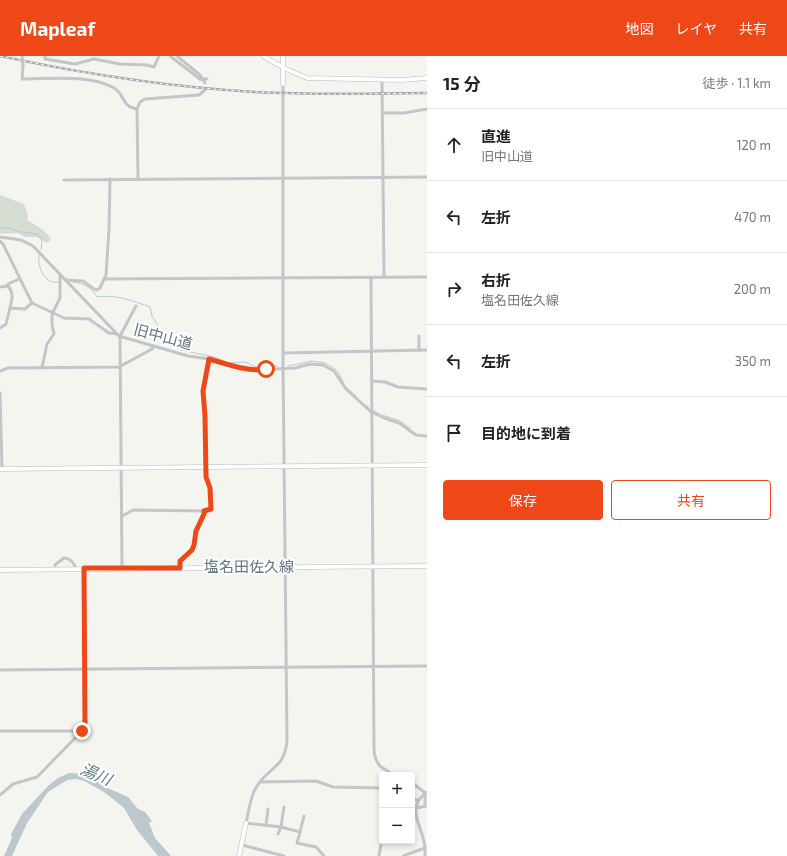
<!DOCTYPE html>
<html lang="ja">
<meta charset="utf-8">
<style>
body{margin:0;font-family:"Exo 2","Noto Sans JP",sans-serif;background:#f6f6f6;color:#222}
.controls{position:absolute;right:12px;bottom:12px;display:grid;overflow:hidden;border-radius:4px;box-shadow:0 2px 6px #0003}
.controls button{width:36px;height:36px;display:grid;place-items:center;padding:0;border:0;border-bottom:1px solid #e0e0e0;background:#fff;color:#222;font:20px sans-serif}
.stop{position:absolute;width:12px;height:12px;margin:-9px;border:3px solid #ee4818;border-radius:50%;background:#fff}
.stop.end{background:#ee4818;border-color:#fff;box-shadow:0 1px 4px #0008}
.list{margin:0;padding:0;list-style:none}
h2{display:flex;justify-content:space-between;align-items:center;height:52px;margin:0;padding:0 16px;font-size:17px}
h2 small{font-size:13px;font-weight:400;color:#767676}
.list li{display:grid;grid-template-columns:26px 1fr auto;gap:12px;align-items:center;box-sizing:border-box;height:72px;padding:0 16px;border-top:1px solid #e0e0e0}
.list b{display:block;font-size:15px;white-space:nowrap}
.list p{margin:0;font-size:13px;white-space:nowrap;color:#767676}
.list em{font-size:13px;font-style:normal;color:#767676}
.actions{display:flex;gap:8px;padding:12px 16px}
.actions a{flex:1;padding:9px 0;border:1px solid #ee4818;border-radius:4px;text-align:center;font-size:14px;color:#ee4818}
.actions .main{background:#ee4818;color:#fff}
.icon{flex:none;width:22px;height:22px;fill:none;stroke:currentColor;stroke-width:2;stroke-linecap:round;stroke-linejoin:round}
.map{position:relative;flex:none;width:427px;height:800px;overflow:hidden}
header{display:flex;align-items:center;gap:24px;box-sizing:border-box;height:56px;padding:0 20px;background:#ee4818;color:#fff}
header strong{font-size:19px}
nav{display:flex;gap:22px;margin-inline-start:auto;font-size:14px}
main{display:flex}
aside{flex:1;background:#fff}
.map>svg:first-child{display:block}
.green{fill:#d5dcd1}
.water{fill:#bcc8cd}
.lines{fill:none;stroke-linecap:round;stroke-linejoin:round}
.stream{stroke:#bcc8cd;stroke-width:1}
.secondary-casing{stroke:#b4babe;stroke-width:5}
.street{stroke:#c2c6c9;stroke-width:3}
.secondary{stroke:#fff;stroke-width:4}
.rail-casing{stroke:#a2a9ae;stroke-width:2.5}
.rail{stroke:#fff;stroke-width:1;stroke-dasharray:3;stroke-linecap:butt}
.street-bridge{stroke:#c2c6c9;stroke-width:3}
.route{stroke:#ee4818;stroke-width:5}
.labels{text-anchor:middle;stroke-width:4;stroke-linejoin:round;paint-order:stroke}
.street-label{font-size:15px;fill:#627584;stroke:#fff}
.water-label{font-size:16px;font-style:italic;fill:#5d7781;stroke:#fff}
</style>
<header>
<strong>Mapleaf</strong>
<nav><a>地図</a><a>レイヤ</a><a>共有</a></nav>
</header>
<main>
<div class="map">
<svg width="427" height="800" viewBox="0 0 427 800">
<rect width="100%" height="100%" fill="#f5f5f0"/>
<path class="green" d="M 0,139 L 24,148 L 28,159 L 27,164 C 37,170 46,174 51,184 L 47,187 L 37,181 L 25,181 L 17,177 L 0,178 Z"/>
<path class="water" d="M 69,717 L 87,718 L 103,730 L 128,741 L 138,753 L 145,756 L 152,765 L 149,767 L 155,782 L 171,800 L 158,800 L 137,774 L 124,752 L 104,736 L 84,725 L 77,723 L 67,724 L 48,736 L 27,767 L 12,800 L 4,800 L 12,782 L 11,778 L 22,758 L 48,730 L 58,722 Z"/>
<g class="lines">
<g class="stream">
<path d="M 0,172 L 9,172 L 21,176 L 36,178 L 41,182 L 42,185 L 41,193"/>
<path d="M 39,198 C 37,210 44,229 59,226"/>
<path d="M 73,226 C 84,227 92,232 97,241 C 115,238 133,245 150,251 L 152,260 L 162,277 L 181,294 L 214,301 L 229,307 L 245,306 L 257,311 L 277,310"/>
<path d="M 288,310 L 312,305 L 325,307 L 334,312 L 339,317 L 345,330 L 356,340"/>
<path d="M 366,349 L 370,353"/>
<path d="M 374,355 L 380,358"/>
<path d="M 382,359 L 400,365 L 410,372"/>
</g>
<defs>
<g id="secondary">
<path d="M 263,0 L 286,13 L 307,22 L 401,24 L 427,22"/>
<path d="M 283,28 L 283,0"/>
<path d="M 0,413 L 427,409"/>
<path d="M 0,514 L 427,510"/>
<path d="M 239,800 L 246,767"/>
</g>
</defs>
<use href="#secondary" class="secondary-casing"/>
<g class="street">
<path d="M 45,0 L 45,3 L 75,8 L 94,3 L 120,8 L 147,9 L 154,11 L 159,0"/>
<path d="M 170,0 L 200,23"/>
<path d="M 177,0 L 200,19 L 205,27"/>
<path d="M 23,10 L 22,23 C 49,23 90,18 114,32 C 126,39 120,50 137,53"/>
<path d="M 382,23 L 384,221"/>
<path d="M 283,28 L 283,308 L 287,684 C 285,712 270,710 257,730 C 250,740 249,755 246,767 L 281,771 L 300,776 L 297,787 L 316,791 L 324,800"/>
<path d="M 382,57 L 404,57 L 427,53"/>
<path d="M 138,123 L 137,53 L 140,46 L 145,43 L 199,39 L 205,34"/>
<path d="M 64,124 L 427,121"/>
<path d="M 0,181 L 21,184 L 33,190 L 119,280 L 188,300 L 209,303 L 226,309 L 252,314 L 295,312 L 310,308 L 323,309 L 334,315 L 346,333 L 370,355 L 384,362 L 399,367 L 416,379 L 427,380"/>
<path d="M 0,185 L 3,188 L 32,247 L 64,262 L 89,263 L 109,277 L 117,278"/>
<path d="M 371,222 L 374,692 C 374,698 376,706 381,711 C 385,714 389,714 392,719"/>
<path d="M 105,223 L 427,221"/>
<path d="M 66,224 L 83,225 L 94,233 L 97,234 L 100,232 L 106,219 L 109,173 L 110,123"/>
<path d="M 8,230 C 14,237 12,244 10,252"/>
<path d="M 0,231 L 8,230 L 8,228 L 19,223"/>
<path d="M 0,272 L 6,268 L 10,252 L 25,253 L 32,247"/>
<path d="M 419,280 L 419,294"/>
<path d="M 283,297 L 427,294"/>
<path d="M 42,312 L 47,288 L 54,278 L 52,268 L 52,261 L 53,256 L 60,242 L 60,219"/>
<path d="M 0,315 L 8,312 L 119,311 L 152,293 L 154,290"/>
<path d="M 372,325 L 385,326 L 398,331 L 427,333"/>
<path d="M 0,337 L 2,413"/>
<path d="M 122,460 L 133,454 L 204,455"/>
<path d="M 122,512 L 120,280 L 136,250"/>
<path d="M 180,512 L 180,505 L 192,495 L 194,489 L 196,475 L 204,458 L 204,455 L 211,453 L 211,433 L 206,421 L 205,360 L 203,335 L 209,303"/>
<path d="M 55,513 L 55,509 L 64,502 C 69,502 75,507 76,513"/>
<path d="M 0,614 L 427,610"/>
<path d="M 0,675 L 82,675"/>
<path d="M 260,726 L 316,725 L 333,731 L 382,732"/>
<path d="M 412,728 L 415,729 L 425,737 L 425,750"/>
<path d="M 0,739 L 13,728 L 37,721 L 82,675 L 85,671 L 84,513"/>
<path d="M 412,743 L 418,744"/>
<path d="M 416,752 L 427,750"/>
<path d="M 266,769 L 268,753"/>
<path d="M 300,776 L 304,760"/>
<path d="M 278,778 L 281,771 L 284,751"/>
<path d="M 242,789 L 284,800"/>
<path d="M 379,800 L 381,788 L 384,785"/>
<path d="M 403,800 L 425,792 C 423,769 404,753 427,736"/>
<path d="M 425,800 L 425,792"/>
</g>
<use href="#secondary" class="secondary"/>
<defs>
<path id="rail" d="M 0,0 C 84,18 169,31 255,36 C 312,39 369,38 427,37"/>
</defs>
<use href="#rail" class="rail-casing"/>
<use href="#rail" class="rail"/>
<g class="street-bridge">
<path d="M 22,0 L 23,10"/>
<path d="M 200,23 L 207,23"/>
</g>
</g>
<g class="lines">
<path class="route" d="M 82,675 L 85,668 L 84,512 L 180,512 L 180,505 L 192,494 L 194,489 L 196,475 L 204,458 L 204,455 L 211,453 L 210,432 L 206,421 L 205,360 L 203,335 L 209,303 C 228,308 246,316 266,313"/>
</g>
<g class="labels">
<g class="street-label">
<text transform="translate(163 281) rotate(15)" y="5">旧中山道</text>
<text x="249" y="516">塩名田佐久線</text>
</g>
<g class="water-label">
<text transform="translate(96 718) rotate(23)" y="6">湯川</text>
</g>
</g>
</svg>
<div class="controls">
<button>+</button>
<button>−</button>
</div>
<div class="stop" style="left:266px;top:313px"></div>
<div class="stop end" style="left:82px;top:675px"></div>
</div>
<aside>
<h2>15 分<small>徒歩 · 1.1 km</small></h2>
<ul class="list">
<li><svg class="icon" aria-label="ahead" viewBox="0 0 24 24"><path d="M12 20V5M6 11l6-6 6 6"/></svg><div><b>直進</b><p>旧中山道</p></div><em>120 m</em></li>
<li><svg class="icon" aria-label="left" viewBox="0 0 24 24"><path d="M17 20v-9H6M10 6l-5 5 5 5"/></svg><div><b>左折</b></div><em>470 m</em></li>
<li><svg class="icon" aria-label="right" viewBox="0 0 24 24"><path d="M7 20v-9h11M14 6l5 5-5 5"/></svg><div><b>右折</b><p>塩名田佐久線</p></div><em>200 m</em></li>
<li><svg class="icon" aria-label="left" viewBox="0 0 24 24"><path d="M17 20v-9H6M10 6l-5 5 5 5"/></svg><div><b>左折</b></div><em>350 m</em></li>
<li><svg class="icon" aria-label="arrive" viewBox="0 0 24 24"><path d="M6 21V4h12l-3 4 3 4H6"/></svg><div><b>目的地に到着</b></div></li>
</ul>
<div class="actions"><a class="main">保存</a><a>共有</a></div>
</aside>
</main>
